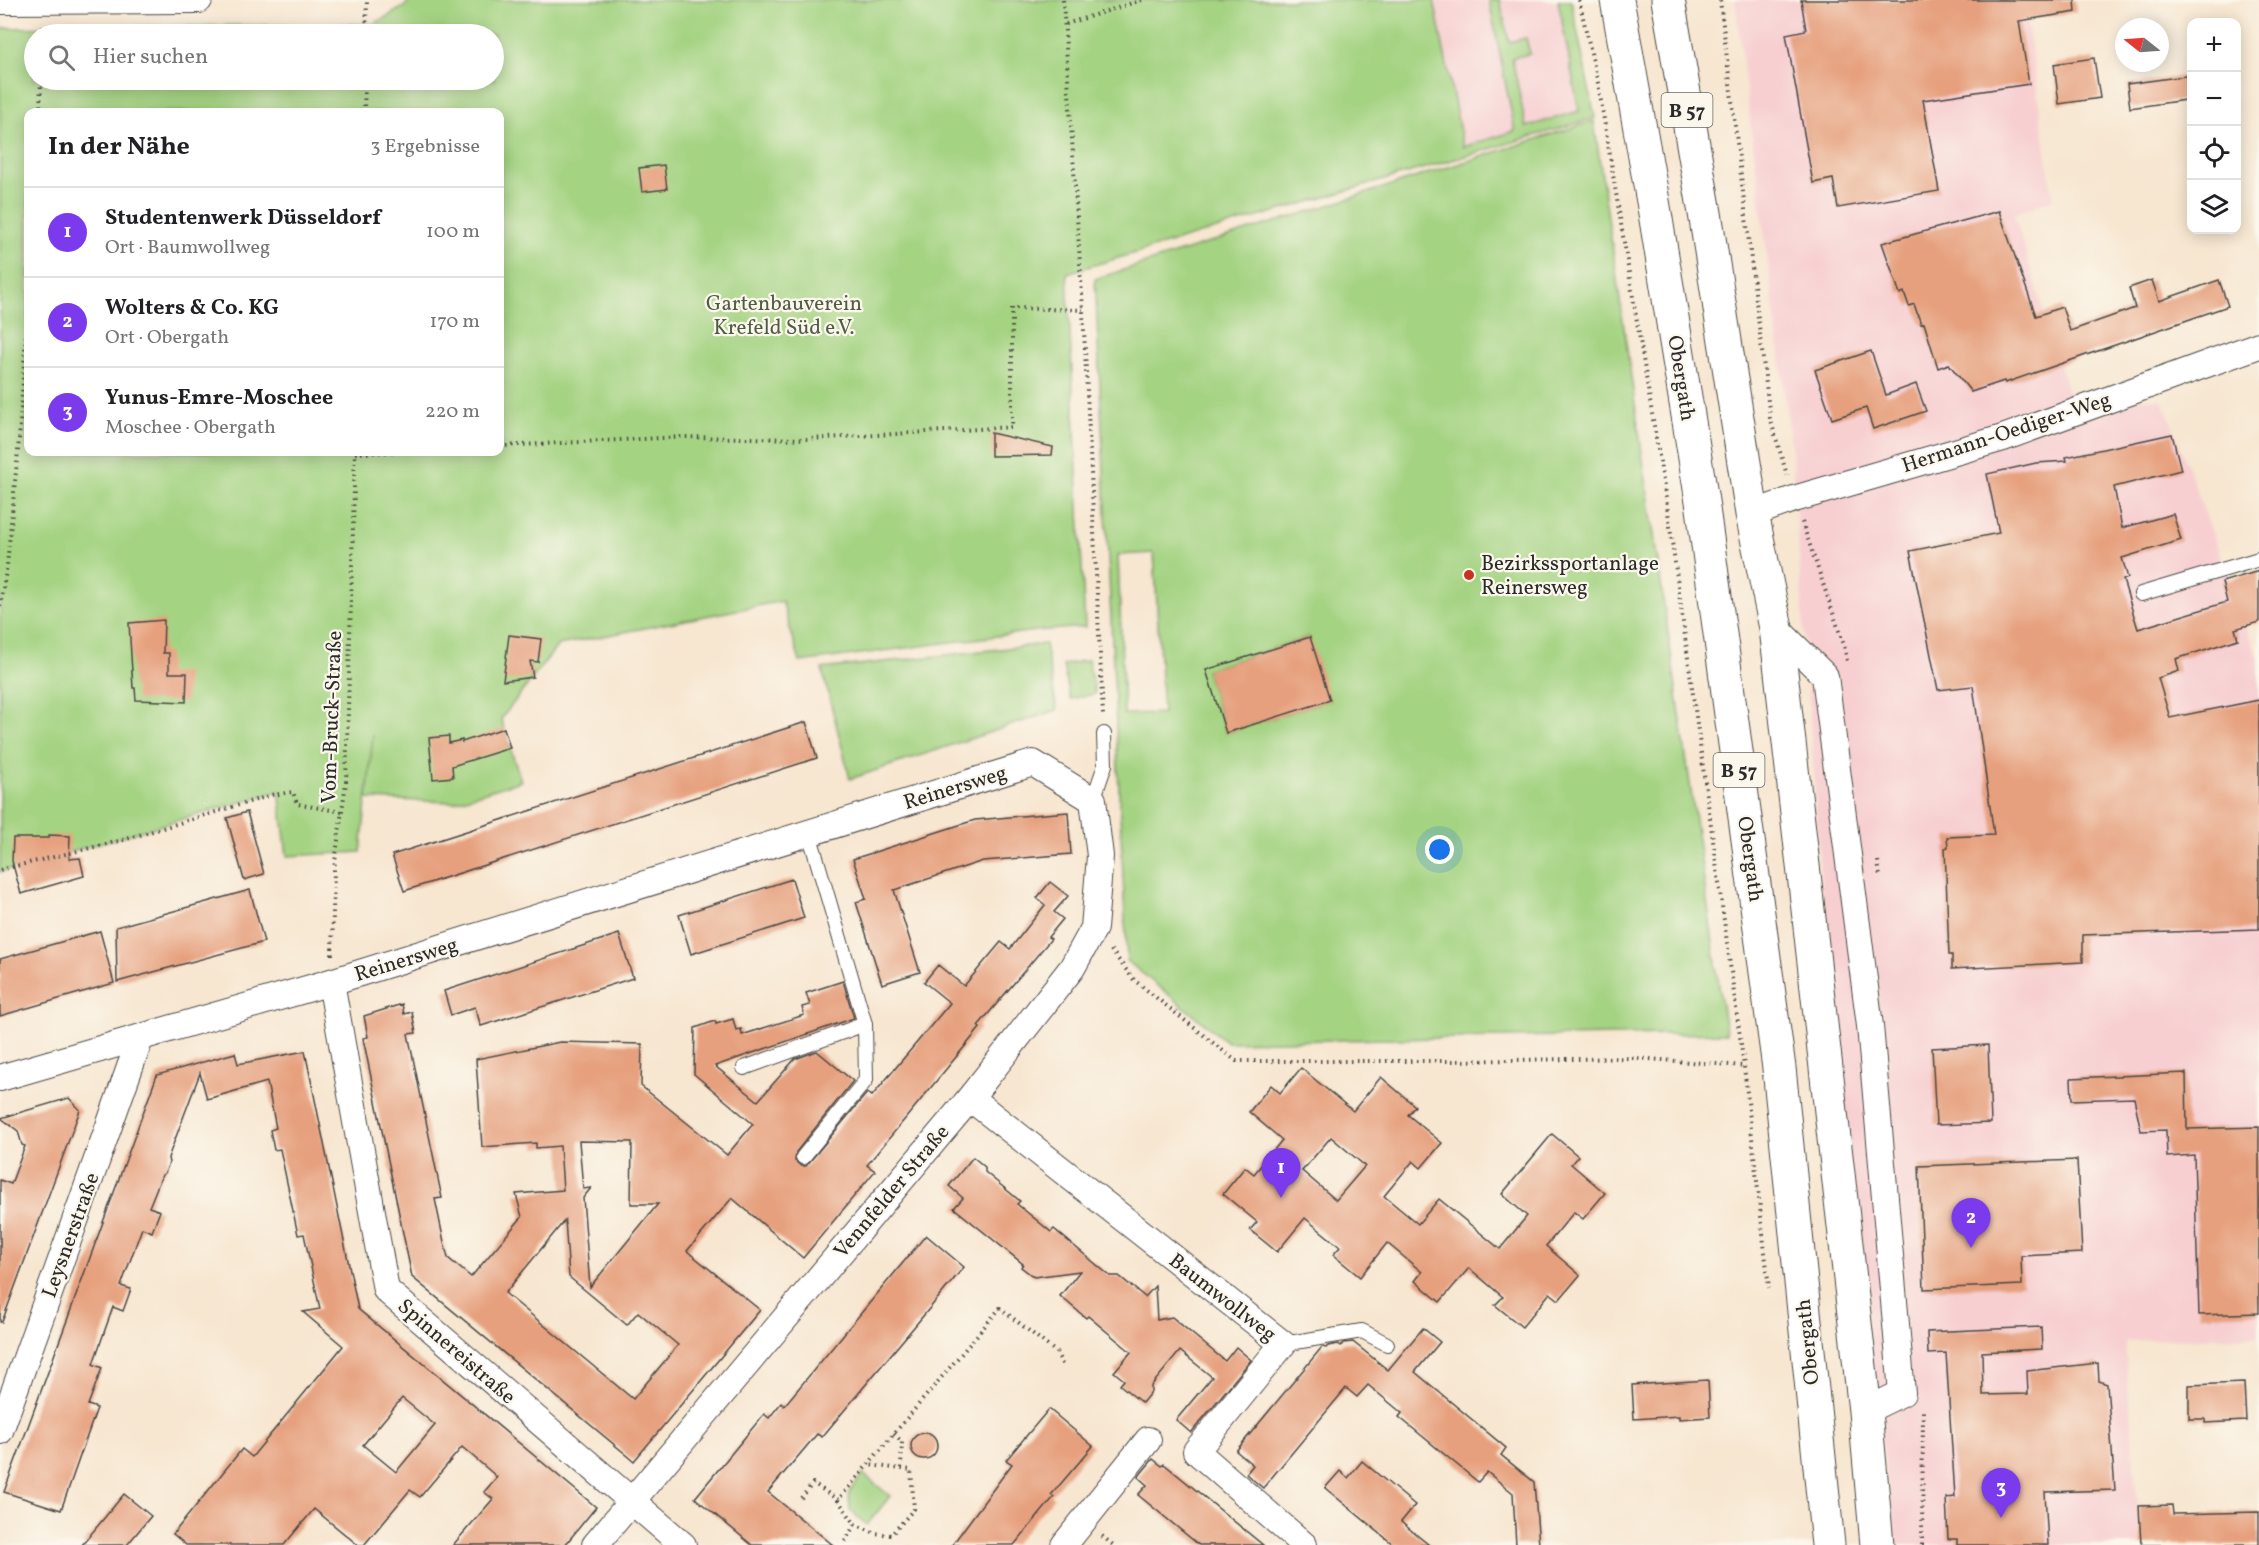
<!DOCTYPE html>
<html lang="de">
<meta charset="utf-8">
<style>
body{margin:0;font-family:Vollkorn,serif;background:#f2f2f2;color:#202124}
.controls{position:absolute;right:18px;top:18px;display:grid;overflow:hidden;border-radius:12px;box-shadow:0 3px 15px #0003}
.controls button{width:54px;height:54px;display:grid;place-items:center;padding:0;border:0;border-bottom:2px solid #e0e0e0;background:#fff;color:#202124;font:30px sans-serif}
.compass{position:absolute;left:2115px;top:18px;width:54px;height:54px;border-radius:50%;background:#fff;box-shadow:0 3px 15px #0003;rotate:287deg}
.you{position:absolute;left:1440px;top:850px;width:21px;height:21px;margin:-15px;border:4px solid #fff;border-radius:50%;background:#1a73e8;box-shadow:0 0 0 9px #1a73e833}
.badge{display:grid;place-items:center;width:39px;height:39px;border-radius:50%;background:#7c3aed;color:#fff;font-size:20px;font-weight:700}
.pin{position:absolute;translate:-50% -50px;filter:drop-shadow(0 2px 3px #0008)}
.pin::after{content:'';position:absolute;top:32px;width:21px;height:18px;background:inherit;clip-path:polygon(0 0,100% 0,50% 100%)}
.list{margin:0;padding:0;list-style:none}
h2{display:flex;justify-content:space-between;align-items:center;height:78px;margin:0;padding:0 24px;font-size:26px}
h2 small{font-size:20px;font-weight:400;color:#757577}
.list li{display:grid;grid-template-columns:39px 1fr auto;gap:18px;align-items:center;box-sizing:border-box;height:90px;padding:0 24px;border-top:2px solid #e0e0e0}
.list b{display:block;font-size:22px;white-space:nowrap}
.list p{margin:0;font-size:20px;white-space:nowrap;color:#757577}
.list em{font-size:20px;font-style:normal;color:#757577}
.icon{flex:none;width:33px;height:33px;fill:none;stroke:currentColor;stroke-width:2;stroke-linecap:round;stroke-linejoin:round}
.map{position:relative;flex:none;width:2259px;height:1545px;overflow:hidden}
.search{position:absolute;background:#fff;box-shadow:0 3px 15px #0003;left:24px;top:24px;width:480px;height:66px;display:flex;align-items:center;gap:15px;box-sizing:border-box;padding:0 21px;border-radius:33px;color:#757577;font-size:22px}
.panel{position:absolute;background:#fff;box-shadow:0 3px 15px #0003;left:24px;top:108px;width:480px;height:348px;border-radius:12px}
.map>svg:first-child{display:block}
.built{fill:#f7cfd1}
.green{fill:#a4d382;stroke:#687f56;stroke-width:1.5;fill-rule:evenodd}
.building{fill:#e6a07e;fill-rule:evenodd}
.lines{fill:none;stroke-linecap:round;stroke-linejoin:round}
.lane-casing{stroke:#4a4744;stroke-width:16}
.street-casing{stroke:#4a4744;stroke-width:28}
.primary-casing{stroke:#4a4744;stroke-width:35}
.path{stroke:#4a4744;stroke-width:4;stroke-dasharray:1.5 4.5;stroke-linecap:butt}
.lane{stroke:#fff;stroke-width:14}
.street{stroke:#fff;stroke-width:26}
.primary{stroke:#fff;stroke-width:33}
.poi-dot{fill:#c8321e;stroke:#fbf7ec;stroke-width:2}
.labels{text-anchor:middle;stroke-width:4.5;stroke-linejoin:round;paint-order:stroke}
.shield{fill:#fbf7ec;stroke:#696865;stroke-width:1.5}
.shield-label{font-size:20px;font-weight:bold;fill:#2b2b2b}
.park-label{font-size:21px;fill:#4f5d45;stroke:#fbf7ec}
.street-label{font-size:21px;fill:#2b2b2b;stroke:#fbf7ec}
.poi-label{font-size:21px;fill:#2b2b2b;stroke:#fbf7ec;text-anchor:start}
</style>
<div class="map">
<svg width="2259" height="1545" viewBox="0 0 2259 1545">
<rect width="100%" height="100%" fill="#fbf7ec"/>
<filter id="ink" filterUnits="userSpaceOnUse"><feTurbulence type="fractalNoise" baseFrequency=".0167" numOctaves="2"/><feDisplacementMap in="SourceGraphic" scale="12" xChannelSelector="R" yChannelSelector="G"/><feConvolveMatrix kernelMatrix="1 2 1 2 8 2 1 2 1" color-interpolation-filters="sRGB"/></filter>
<filter id="wash" filterUnits="userSpaceOnUse"><feTurbulence type="fractalNoise" baseFrequency=".008" numOctaves="4" result="noise"/><feDisplacementMap in="SourceGraphic" scale="24" xChannelSelector="R" yChannelSelector="G"/><feGaussianBlur stdDeviation="1.35" result="paint"/><feColorMatrix in="noise" values="0 0 0 0 0 0 0 0 0 0 0 0 0 0 0 0 0 1.4 0 .05"/><feComposite in="paint" operator="in"/></filter>
<g filter="url(#wash)">
<rect width="100%" height="100%" fill="#f7e6d0"/>
<g class="built">
<path d="M 1422,0 L 1571,0 L 1595,118 L 1453,161 Z"/>
<path d="M 1735,0 L 2024,0 L 2053,199 L 2014,214 L 2068,392 L 2163,400 L 2259,659 L 2259,1336 L 2125,1341 L 2140,1545 L 1895,1545 L 1831,1033 L 1792,453 Z"/>
</g>
<g class="green">
<path d="M 410,0 L 1434,0 L 1463,147 L 1515,131 L 1489,0 L 1500,0 L 1509,42 L 1526,38 L 1530,54 L 1512,58 L 1526,127 L 1579,111 L 1558,0 L 1571,0 L 1595,118 L 1067,273 L 1085,627 L 1035,631 L 800,662 L 782,601 L 558,645 L 501,719 L 521,781 L 453,802 L 367,799 L 373,735 L 361,852 L 287,856 L 279,791 L 0,872 L 0,28 L 374,24 L 404,7 ZM 34,34 L 494,34 L 494,80 L 34,80 ZM 28,112 L 500,112 L 500,452 L 28,452 Z"/>
<path d="M 1594,121 L 1726,1033 L 1227,1042 L 1127,961 L 1095,279 ZM 1154,553 L 1163,713 L 1124,714 L 1118,555 ZM 1309,637 L 1329,700 L 1226,733 L 1206,670 Z"/>
<path d="M 1045,644 L 1057,710 L 850,779 L 822,669 Z"/>
<path d="M 1088,660 L 1095,694 L 1070,699 L 1063,665 Z"/>
<path d="M 863,1474 L 890,1496 L 867,1525 L 850,1511 L 849,1492 Z"/>
</g>
<g id="blocks">
<g class="building">
<path d="M 1801,0 L 2075,0 L 2076,12 L 2019,21 L 2029,84 L 1923,100 L 1939,191 L 1838,208 L 1833,179 L 1813,183 L 1786,34 L 1806,30 Z"/>
<path d="M 2094,58 L 2100,98 L 2059,104 L 2054,64 Z"/>
<path d="M 2192,75 L 2192,99 L 2130,108 L 2127,84 Z"/>
<path d="M 664,165 L 667,189 L 642,192 L 639,168 Z"/>
<path d="M 1999,211 L 2036,316 L 2062,307 L 2070,331 L 2135,308 L 2129,288 L 2152,280 L 2159,301 L 2219,280 L 2228,306 L 2005,383 L 2004,381 L 1971,392 L 1949,364 L 1938,368 L 1924,323 L 1921,324 L 1914,304 L 1909,306 L 1904,292 L 1900,294 L 1882,243 Z"/>
<path d="M 1871,351 L 1886,395 L 1916,384 L 1926,411 L 1873,429 L 1866,408 L 1832,419 L 1815,370 Z"/>
<path d="M 991,433 L 1053,447 L 1052,455 L 991,456 Z"/>
<path d="M 2172,434 L 2181,470 L 2114,487 L 2122,528 L 2173,514 L 2181,540 L 2122,558 L 2128,578 L 2123,580 L 2138,629 L 2227,602 L 2222,582 L 2259,571 L 2259,622 L 2235,629 L 2238,639 L 2176,659 L 2179,671 L 2158,678 L 2170,718 L 2259,700 L 2259,929 L 2083,935 L 2083,962 L 1952,969 L 1952,955 L 1949,955 L 1945,848 L 1948,847 L 1947,837 L 1994,835 L 1973,686 L 1938,690 L 1910,551 L 1999,533 L 1987,474 L 2036,463 L 2067,461 L 2066,457 Z"/>
<path d="M 164,620 L 163,653 L 169,653 L 169,673 L 187,673 L 186,702 L 136,700 L 135,688 L 133,688 L 129,623 Z"/>
<path d="M 509,635 L 541,639 L 538,662 L 530,661 L 533,677 L 503,681 Z"/>
<path d="M 1310,637 L 1330,700 L 1226,733 L 1206,670 Z"/>
<path d="M 806,722 L 817,758 L 404,891 L 392,855 Z"/>
<path d="M 504,728 L 510,748 L 452,766 L 453,777 L 433,779 L 429,738 L 449,736 L 449,743 L 462,740 L 462,742 Z"/>
<path d="M 247,812 L 264,874 L 244,880 L 227,818 Z"/>
<path d="M 1068,812 L 1071,854 L 983,861 L 894,890 L 920,972 L 882,984 L 856,902 L 866,899 L 853,859 L 975,820 Z"/>
<path d="M 49,835 L 70,836 L 69,859 L 80,858 L 84,876 L 21,894 L 12,861 L 13,838 L 49,838 Z"/>
<path d="M 792,879 L 804,918 L 691,954 L 679,915 Z"/>
<path d="M 1050,882 L 1068,896 L 1054,912 L 1063,919 L 1048,937 L 1051,939 L 978,1026 L 980,1028 L 867,1165 L 875,1171 L 803,1258 L 732,1198 L 687,1251 L 760,1310 L 634,1461 L 412,1277 L 363,1038 L 368,1037 L 364,1016 L 402,1004 L 404,1014 L 412,1012 L 416,1033 L 408,1034 L 442,1198 L 435,1199 L 444,1242 L 448,1258 L 471,1277 L 522,1217 L 516,1194 L 563,1190 L 560,1146 L 536,1148 L 536,1143 L 482,1147 L 476,1059 L 560,1042 L 642,1044 L 641,1086 L 727,1155 L 753,1124 L 694,1074 L 695,1028 L 715,1021 L 716,1024 L 733,1019 L 736,1030 L 741,1029 L 742,1035 L 804,1015 L 802,1007 L 810,1005 L 806,993 L 843,981 L 854,1018 L 715,1066 L 758,1101 L 795,1059 L 817,1051 L 853,1081 L 796,1152 L 795,1161 L 801,1166 L 806,1166 L 867,1093 L 872,1096 L 950,1003 L 924,982 L 938,965 L 964,986 L 1001,942 L 1010,949 L 1045,905 L 1037,898 ZM 579,1141 L 632,1142 L 631,1204 L 658,1204 L 590,1287 L 583,1198 L 591,1188 L 583,1189 ZM 565,1220 L 569,1277 L 627,1325 L 638,1312 L 678,1345 L 633,1399 L 505,1293 Z"/>
<path d="M 250,890 L 264,942 L 117,982 L 116,927 Z"/>
<path d="M 100,931 L 114,983 L 0,1016 L 0,959 Z"/>
<path d="M 619,934 L 633,978 L 481,1026 L 475,1007 L 451,1015 L 444,991 Z"/>
<path d="M 1988,1045 L 1991,1123 L 1936,1125 L 1932,1048 Z"/>
<path d="M 305,1051 L 358,1309 L 596,1507 L 565,1545 L 453,1545 L 493,1499 L 484,1492 L 497,1477 L 462,1447 L 420,1497 L 410,1490 L 364,1545 L 358,1545 L 314,1509 L 284,1545 L 186,1545 L 173,1534 L 242,1449 L 252,1457 L 343,1346 L 303,1312 L 320,1309 L 304,1234 L 298,1235 L 280,1149 L 274,1150 L 270,1130 L 276,1128 L 267,1082 L 207,1099 L 200,1073 L 168,1158 L 169,1163 L 165,1173 L 162,1175 L 149,1207 L 160,1211 L 152,1232 L 142,1228 L 121,1286 L 131,1289 L 123,1311 L 113,1307 L 93,1364 L 102,1368 L 88,1405 L 97,1408 L 61,1510 L 4,1492 L 157,1075 L 235,1053 L 238,1064 ZM 402,1398 L 435,1425 L 396,1472 L 363,1445 Z"/>
<path d="M 1301,1068 L 1353,1111 L 1381,1077 L 1415,1106 L 1408,1115 L 1442,1143 L 1421,1168 L 1413,1161 L 1384,1196 L 1418,1224 L 1439,1199 L 1500,1249 L 1527,1216 L 1502,1194 L 1552,1134 L 1578,1156 L 1571,1164 L 1605,1193 L 1583,1219 L 1574,1212 L 1546,1246 L 1580,1275 L 1559,1300 L 1550,1293 L 1522,1327 L 1495,1305 L 1503,1297 L 1469,1268 L 1440,1302 L 1415,1281 L 1422,1272 L 1387,1243 L 1360,1277 L 1333,1255 L 1340,1247 L 1305,1218 L 1277,1252 L 1250,1230 L 1257,1222 L 1223,1194 L 1245,1167 L 1254,1174 L 1282,1140 L 1249,1112 L 1271,1085 L 1280,1093 ZM 1331,1137 L 1365,1166 L 1336,1200 L 1302,1171 Z"/>
<path d="M 2186,1073 L 2187,1129 L 2259,1127 L 2259,1313 L 2199,1315 L 2194,1155 L 2167,1157 L 2166,1130 L 2141,1131 L 2134,1098 L 2072,1100 L 2071,1078 Z"/>
<path d="M 69,1098 L 80,1110 L 2,1322 L 0,1322 L 0,1180 L 11,1184 L 25,1146 L 22,1145 L 18,1131 L 1,1118 Z"/>
<path d="M 973,1157 L 985,1167 L 985,1172 L 1020,1201 L 1017,1204 L 1051,1232 L 1054,1229 L 1110,1276 L 1119,1276 L 1145,1297 L 1155,1286 L 1157,1320 L 1172,1317 L 1225,1361 L 1236,1347 L 1251,1360 L 1191,1433 L 1176,1420 L 1212,1377 L 1180,1351 L 1151,1386 L 1151,1392 L 1142,1403 L 1120,1385 L 1124,1380 L 1114,1372 L 1131,1352 L 1088,1316 L 1086,1318 L 1060,1296 L 1080,1271 L 1034,1277 L 1021,1267 L 1023,1264 L 954,1208 L 963,1198 L 949,1186 Z"/>
<path d="M 2077,1160 L 2082,1253 L 2021,1256 L 2022,1285 L 1924,1289 L 1919,1166 Z"/>
<path d="M 926,1235 L 964,1267 L 822,1437 L 817,1434 L 768,1492 L 833,1545 L 752,1545 L 695,1498 L 764,1414 L 769,1418 L 781,1403 L 784,1406 Z"/>
<path d="M 2041,1327 L 2042,1349 L 1982,1352 L 1983,1395 L 2028,1394 L 2027,1371 L 2098,1363 L 2099,1381 L 2107,1384 L 2115,1490 L 2045,1492 L 2048,1545 L 1957,1545 L 1957,1539 L 1948,1539 L 1946,1498 L 1955,1497 L 1946,1353 L 1928,1354 L 1927,1332 Z"/>
<path d="M 1423,1328 L 1440,1342 L 1415,1372 L 1506,1448 L 1501,1455 L 1534,1482 L 1539,1545 L 1516,1545 L 1513,1493 L 1487,1472 L 1478,1482 L 1399,1417 L 1402,1413 L 1368,1385 L 1357,1397 L 1346,1388 L 1263,1488 L 1246,1474 L 1253,1465 L 1236,1451 L 1322,1347 L 1326,1348 L 1328,1346 L 1338,1344 L 1341,1346 L 1343,1343 L 1353,1342 L 1388,1370 Z"/>
<path d="M 1708,1380 L 1710,1417 L 1679,1419 L 1679,1416 L 1634,1419 L 1632,1385 Z"/>
<path d="M 2244,1383 L 2246,1421 L 2205,1423 L 2205,1419 L 2189,1419 L 2189,1385 Z"/>
<path d="M 1049,1409 L 1093,1446 L 1051,1495 L 1054,1497 L 1014,1545 L 952,1545 L 1012,1464 L 1006,1460 Z"/>
<circle cx="924" cy="1446" r="13"/>
<path d="M 1153,1459 L 1162,1466 L 1164,1464 L 1263,1545 L 1199,1545 L 1138,1495 L 1147,1485 L 1138,1477 Z"/>
<path d="M 1362,1461 L 1415,1505 L 1401,1522 L 1429,1545 L 1394,1545 L 1325,1488 L 1340,1471 L 1348,1478 Z"/>
<path d="M 124,1494 L 151,1516 L 127,1545 L 82,1545 Z"/>
<path d="M 2172,1505 L 2173,1514 L 2259,1512 L 2259,1545 L 2141,1545 L 2139,1506 Z"/>
</g>
</g>
</g>
<g filter="url(#ink)">
<use href="#blocks" fill-opacity="0" stroke="#4a4744" stroke-width="1.5"/>
<g class="lines">
<defs>
<g id="lane">
<path d="M 2141,594 L 2259,559"/>
<path d="M 1093,800 L 1105,765 L 1104,734"/>
<path d="M 744,1068 L 865,1024"/>
<path d="M 803,1157 L 866,1080 L 865,1024 L 809,833"/>
<path d="M 1283,1344 L 1362,1331 L 1387,1344"/>
</g>
<g id="street">
<path d="M 0,1 L 199,0"/>
<path d="M 1752,514 L 1794,499 L 2003,438 L 2259,345"/>
<path d="M 1776,628 L 1825,676 L 1870,1026 L 1902,1393 L 1865,1411"/>
<path d="M 331,982 L 386,1290 L 683,1545"/>
<path d="M 0,1078 L 331,982 L 1033,763 L 1093,800 L 1100,856 L 1094,928 L 1072,968 L 970,1098 L 595,1545"/>
<path d="M 970,1098 L 1283,1344 L 1196,1451 L 1304,1545"/>
<path d="M 0,1431 L 140,1039"/>
<path d="M 1064,1545 L 1148,1440"/>
</g>
<g id="primary">
<path d="M 1617,0 L 1654,207 L 1702,501 L 1779,1068 L 1828,1545"/>
<path d="M 1668,0 L 1706,219 L 1752,514 L 1776,628 L 1865,1411 L 1877,1545"/>
</g>
</defs>
<use href="#lane" class="lane-casing"/>
<use href="#street" class="street-casing"/>
<use href="#primary" class="primary-casing"/>
<g class="path">
<path d="M 1063,0 L 1083,310 L 1103,715"/>
<path d="M 1579,0 L 1598,83 L 1667,505 L 1744,1066 L 1769,1288"/>
<path d="M 1720,0 L 1770,418 L 1787,475"/>
<path d="M 1066,24 L 1142,0"/>
<path d="M 43,34 L 43,26"/>
<path d="M 366,34 L 367,0"/>
<path d="M 40,112 L 41,80"/>
<path d="M 364,112 L 365,80"/>
<path d="M 500,446 L 682,437 L 809,439 L 1012,427 L 1012,308 L 1083,310"/>
<path d="M 355,453 L 393,452"/>
<path d="M 1802,522 L 1844,645 L 1847,661"/>
<path d="M 0,606 L 7,565 L 19,440 L 28,305"/>
<path d="M 1878,861 L 1880,877"/>
<path d="M 0,870 L 123,840 L 272,795 L 293,792 L 297,804 L 342,812"/>
<path d="M 1111,950 L 1134,980 L 1236,1061 L 1449,1061 L 1635,1058 L 1744,1066"/>
<path d="M 332,955 L 334,869 L 346,782 L 355,452"/>
<path d="M 894,1434 L 902,1442 L 901,1469"/>
<path d="M 801,1498 L 813,1483 L 838,1500 L 1000,1308 L 1056,1352 L 1063,1366"/>
<path d="M 838,1500 L 855,1524 L 844,1543"/>
<path d="M 855,1524 L 875,1533 L 891,1535 L 914,1509 L 911,1470 L 868,1465"/>
<path d="M 1102,1536 L 1113,1545"/>
<path d="M 1922,1545 L 1923,1408"/>
</g>
<use href="#lane" class="lane"/>
<use href="#street" class="street"/>
<use href="#primary" class="primary"/>
</g>
</g>
<circle class="poi-dot" cx="1469" cy="575" r="6"/>
<g class="labels">
<g class="shield">
<rect x="1661.5" y="93" width="51" height="34" rx="4.5"/>
<rect x="1713.5" y="753" width="51" height="34" rx="4.5"/>
</g>
<g class="shield-label">
<text x="1687" y="117">B 57</text>
<text x="1739" y="777">B 57</text>
</g>
<g class="park-label">
<text x="784" y="310">Gartenbauverein<tspan x="784" dy="24">Krefeld Süd e.V.</tspan></text>
</g>
<g class="street-label">
<text transform="translate(1682 378) rotate(81)" y="7">Obergath</text>
<text transform="translate(2006 432) rotate(-18)" y="7">Hermann-Oediger-Weg</text>
<text transform="translate(331 717) rotate(-88)" y="7">Vom-Bruck-Straße</text>
<text transform="translate(955 787) rotate(-17)" y="7">Reinersweg</text>
<text transform="translate(1751 859) rotate(82)" y="7">Obergath</text>
<text transform="translate(406 959) rotate(-17)" y="7">Reinersweg</text>
<text transform="translate(891 1191) rotate(-50)" y="7">Vennfelder Straße</text>
<text transform="translate(70 1235) rotate(-70)" y="7">Leysnerstraße</text>
<text transform="translate(1223 1297) rotate(38)" y="7">Baumwollweg</text>
<text transform="translate(1807 1342) rotate(-96)" y="7">Obergath</text>
<text transform="translate(457 1351) rotate(41)" y="7">Spinnereistraße</text>
</g>
<g class="poi-label">
<text x="1481" y="570">Bezirkssportanlage<tspan x="1481" dy="24">Reinersweg</tspan></text>
</g>
</g>
</svg>
<div class="controls">
<button>+</button>
<button>−</button>
<button><svg class="icon" aria-label="locate" viewBox="0 0 24 24"><circle cx="12" cy="12" r="6"/><path d="M12 2v4M12 18v4M2 12h4M18 12h4"/></svg></button>
<button><svg class="icon" aria-label="layers" viewBox="0 0 24 24"><path d="M12 4l9 5-9 5-9-5zM3 14l9 5 9-5"/></svg></button>
</div>
<svg class="compass" viewBox="-18 -18 36 36"><path d="M0-13l5 13h-10z" fill="#e53935"/><path d="M0 13l5-13h-10z" fill="#757577"/></svg>
<div class="you"></div>
<div class="pin badge" style="left:1281px;top:1198px">1</div>
<div class="pin badge" style="left:1971px;top:1248px">2</div>
<div class="pin badge" style="left:2001px;top:1518px">3</div>
<div class="search"><svg class="icon" aria-label="search" viewBox="0 0 24 24"><circle cx="10" cy="10" r="6"/><path d="M15 15l6 6"/></svg>Hier suchen</div>
<section class="panel">
<h2>In der Nähe<small>3 Ergebnisse</small></h2>
<ul class="list">
<li><span class="badge">1</span><div><b>Studentenwerk Düsseldorf</b><p>Ort · Baumwollweg</p></div><em>100 m</em></li>
<li><span class="badge">2</span><div><b>Wolters &amp; Co. KG</b><p>Ort · Obergath</p></div><em>170 m</em></li>
<li><span class="badge">3</span><div><b>Yunus-Emre-Moschee</b><p>Moschee · Obergath</p></div><em>220 m</em></li>
</ul>
</section>
</div>
